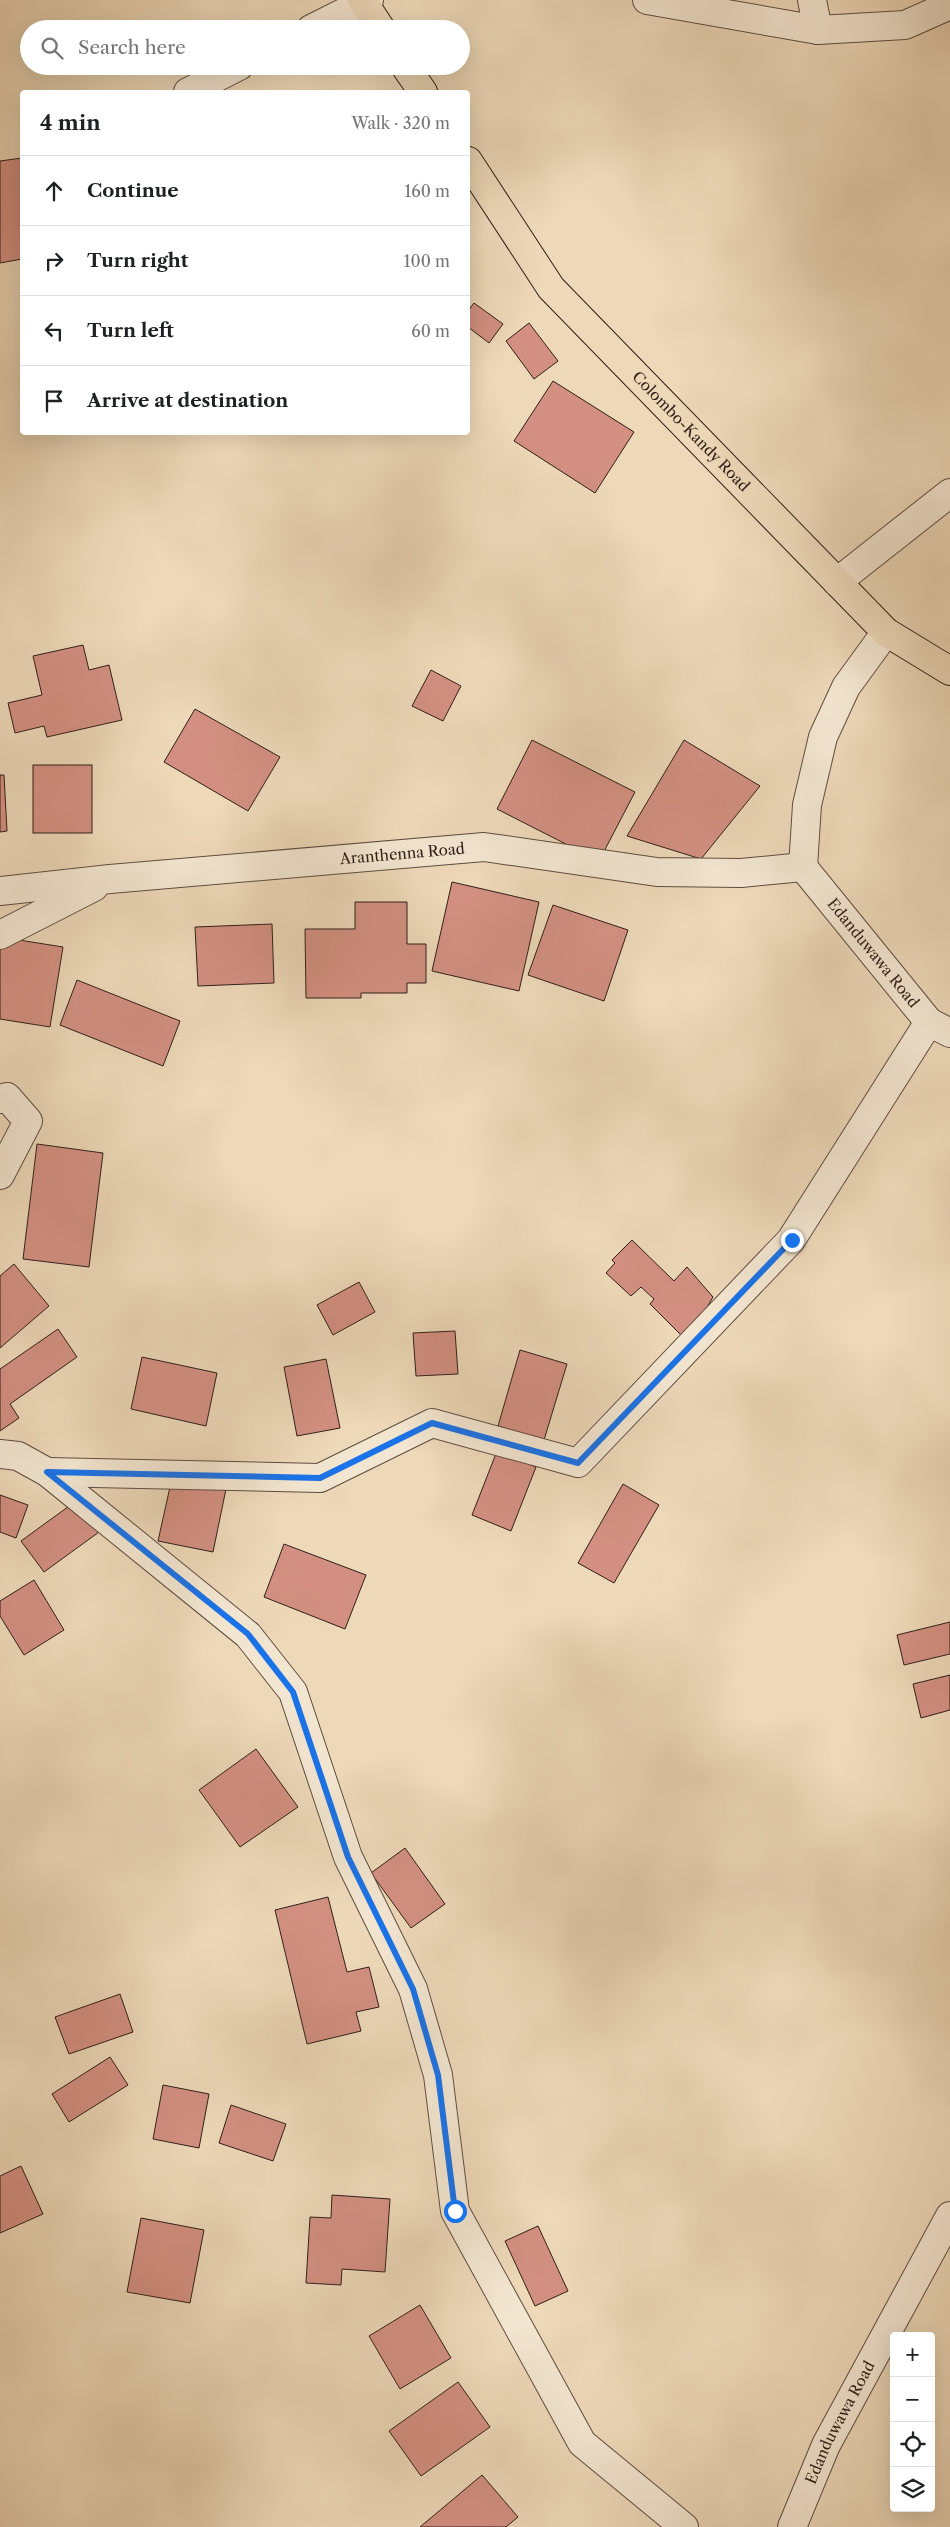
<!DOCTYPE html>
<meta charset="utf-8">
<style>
body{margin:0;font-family:"Libre Caslon Text",serif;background:#f6f6f6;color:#202124}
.controls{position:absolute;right:15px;bottom:15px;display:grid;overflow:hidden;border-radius:5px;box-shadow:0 5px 20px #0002}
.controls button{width:45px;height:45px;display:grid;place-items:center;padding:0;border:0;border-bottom:1px solid #e0e0e0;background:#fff;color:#202124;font:25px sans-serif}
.stop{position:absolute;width:15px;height:15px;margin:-11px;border:4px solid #1a73e8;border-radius:50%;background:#fff}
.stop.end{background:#1a73e8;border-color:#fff;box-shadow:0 1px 5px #0008}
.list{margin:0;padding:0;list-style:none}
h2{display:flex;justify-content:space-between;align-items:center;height:65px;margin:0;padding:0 20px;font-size:21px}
h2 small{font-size:16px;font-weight:400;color:#757577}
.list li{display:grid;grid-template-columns:32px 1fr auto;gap:15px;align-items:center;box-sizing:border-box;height:70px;padding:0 20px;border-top:1px solid #e0e0e0}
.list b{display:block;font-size:19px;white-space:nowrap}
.list em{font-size:16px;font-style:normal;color:#757577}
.icon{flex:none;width:28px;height:28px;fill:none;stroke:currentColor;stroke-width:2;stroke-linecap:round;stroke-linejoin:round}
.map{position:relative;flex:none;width:950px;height:2527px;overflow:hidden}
.search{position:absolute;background:#fff;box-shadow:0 5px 20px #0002;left:20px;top:20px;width:450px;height:55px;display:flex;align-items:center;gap:12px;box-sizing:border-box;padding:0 18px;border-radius:28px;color:#757577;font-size:19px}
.panel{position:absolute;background:#fff;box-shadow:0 5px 20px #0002;left:20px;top:90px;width:450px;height:345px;border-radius:5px}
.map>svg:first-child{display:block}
.building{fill:#d39082;stroke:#2f1f18}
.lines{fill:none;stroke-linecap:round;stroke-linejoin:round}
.minor-casing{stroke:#5e4d40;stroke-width:30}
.trunk-casing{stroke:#2f1f18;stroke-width:30}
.minor{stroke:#f3e6d1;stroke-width:28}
.trunk{stroke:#edd8b8;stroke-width:28}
.route{stroke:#1a73e8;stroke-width:6}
.labels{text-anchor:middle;stroke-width:4;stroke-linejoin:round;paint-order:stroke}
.street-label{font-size:15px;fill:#2f1f18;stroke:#f3e6d1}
</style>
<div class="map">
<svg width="950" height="2527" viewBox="0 0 950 2527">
<rect width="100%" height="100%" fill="#edd8b8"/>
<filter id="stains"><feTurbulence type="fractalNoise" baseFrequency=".004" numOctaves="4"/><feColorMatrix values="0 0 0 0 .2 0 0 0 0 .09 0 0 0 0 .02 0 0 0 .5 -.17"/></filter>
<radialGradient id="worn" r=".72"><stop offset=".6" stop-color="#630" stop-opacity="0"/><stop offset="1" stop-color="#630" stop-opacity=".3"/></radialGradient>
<g class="building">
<path d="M 22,158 L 22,259 L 0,263 L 0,161 Z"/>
<path d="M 474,303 L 503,324 L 489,343 L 468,327 L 468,311 Z"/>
<path d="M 529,323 L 558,361 L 534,379 L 506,341 Z"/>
<path d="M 553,381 L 634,432 L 595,493 L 514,441 Z"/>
<path d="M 83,645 L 89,670 L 109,665 L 122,720 L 47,737 L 44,726 L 15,733 L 8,703 L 42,695 L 33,656 Z"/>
<path d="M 431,670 L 461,686 L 443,721 L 412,706 Z"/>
<path d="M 195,709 L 280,757 L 248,811 L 164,762 Z"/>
<path d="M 532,740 L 635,792 L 599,861 L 497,809 Z"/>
<path d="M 684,740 L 760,786 L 701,859 L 627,836 Z"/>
<rect x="33" y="765" width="59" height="68"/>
<path d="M 0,775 L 4,775 L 7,831 L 0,832 Z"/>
<path d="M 452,882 L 539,902 L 519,991 L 432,971 Z"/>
<path d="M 355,902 L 407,902 L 407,944 L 426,944 L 426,983 L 407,983 L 407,993 L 361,993 L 361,998 L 306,998 L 305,929 L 355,929 Z"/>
<path d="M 553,905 L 628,930 L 604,1001 L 528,975 Z"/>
<path d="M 272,924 L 274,983 L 198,986 L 195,927 Z"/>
<path d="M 0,937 L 63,947 L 50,1027 L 0,1019 Z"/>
<path d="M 77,980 L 180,1021 L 163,1066 L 60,1025 Z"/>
<path d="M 37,1144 L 103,1153 L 89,1267 L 23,1259 Z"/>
<path d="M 632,1240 L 674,1281 L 687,1267 L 713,1297 L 700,1320 L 682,1336 L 650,1304 L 654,1299 L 641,1287 L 631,1296 L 606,1273 L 615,1263 L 612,1260 Z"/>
<path d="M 14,1264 L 49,1306 L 0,1348 L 0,1276 Z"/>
<path d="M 359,1282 L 375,1312 L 333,1335 L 317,1305 Z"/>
<path d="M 58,1329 L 77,1357 L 10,1404 L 19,1418 L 0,1431 L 0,1369 Z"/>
<path d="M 455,1331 L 458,1374 L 416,1376 L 413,1333 Z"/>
<path d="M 520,1350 L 567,1364 L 544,1440 L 498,1426 Z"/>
<path d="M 142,1357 L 217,1373 L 206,1426 L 131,1409 Z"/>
<path d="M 326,1359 L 340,1428 L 297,1436 L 284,1367 Z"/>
<path d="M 497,1451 L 536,1467 L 511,1531 L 472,1515 Z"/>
<path d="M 172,1478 L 226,1489 L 213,1552 L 158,1541 Z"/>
<path d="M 623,1484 L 659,1505 L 614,1583 L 578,1563 Z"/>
<path d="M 0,1495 L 28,1505 L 16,1538 L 0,1532 Z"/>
<path d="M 76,1501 L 99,1532 L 44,1572 L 21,1541 Z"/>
<path d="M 284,1544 L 366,1575 L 345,1629 L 264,1597 Z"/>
<path d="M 34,1580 L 64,1630 L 24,1655 L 0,1616 L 0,1601 Z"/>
<path d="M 950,1622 L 950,1654 L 904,1665 L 897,1635 Z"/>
<path d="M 950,1675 L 950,1710 L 921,1718 L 913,1684 Z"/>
<path d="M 256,1749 L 298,1807 L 240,1847 L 199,1790 Z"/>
<path d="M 405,1848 L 445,1904 L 411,1928 L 371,1873 Z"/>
<path d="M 328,1897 L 347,1972 L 369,1967 L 379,2007 L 356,2012 L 361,2031 L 307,2044 L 275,1910 Z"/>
<path d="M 120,1994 L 133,2032 L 69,2054 L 55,2017 Z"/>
<path d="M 110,2057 L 128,2085 L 69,2122 L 52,2094 Z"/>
<path d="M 163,2085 L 209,2094 L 199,2148 L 153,2139 Z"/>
<path d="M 231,2105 L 286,2124 L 273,2161 L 219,2143 Z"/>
<path d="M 21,2166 L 43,2214 L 0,2233 L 0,2176 Z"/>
<path d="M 332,2195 L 390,2199 L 385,2272 L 342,2269 L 341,2285 L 306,2283 L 310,2217 L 331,2218 Z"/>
<path d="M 141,2218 L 204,2230 L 190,2303 L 127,2292 Z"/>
<path d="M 538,2226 L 568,2291 L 535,2306 L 505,2241 Z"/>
<path d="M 420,2305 L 451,2358 L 400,2389 L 369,2336 Z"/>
<path d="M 458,2382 L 490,2427 L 421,2476 L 389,2431 Z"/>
<path d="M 482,2475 L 518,2517 L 506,2527 L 420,2527 Z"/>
</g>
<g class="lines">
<defs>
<g id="minor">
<path d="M 647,0 L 818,30 L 905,25 L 950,5"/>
<path d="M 812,0 L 818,30"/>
<path d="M 311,29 L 369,0"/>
<path d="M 188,92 L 239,66"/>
<path d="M 837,582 L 950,493"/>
<path d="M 803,867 L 807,805 L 823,737 L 846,687 L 886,632"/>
<path id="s1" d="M 803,867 L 929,1022 L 950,1033"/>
<path id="s2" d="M 0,891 L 110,879 L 484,847 L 657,872 L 741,873 L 803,867"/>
<path d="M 0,935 L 94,887"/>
<path d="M 0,1099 L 7,1097 L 28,1121 L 0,1175"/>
<path d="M 0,1454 L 18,1456 L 47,1472 L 248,1635 L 293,1692 L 348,1857 L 413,1989 L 438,2075 L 455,2211 L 582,2443 L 684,2527"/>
<path d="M 47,1472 L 320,1478 L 432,1423 L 578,1463 L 791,1240 L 929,1022"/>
<path id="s3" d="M 792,2527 L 826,2445 L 950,2216"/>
</g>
<g id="trunk">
<path d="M 362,0 L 381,29"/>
<path d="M 405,66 L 423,92"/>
<path id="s4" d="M 468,161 L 551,288 L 886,632 L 950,671"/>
</g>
</defs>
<use href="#minor" class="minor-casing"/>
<use href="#trunk" class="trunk-casing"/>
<use href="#minor" class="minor"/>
<use href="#trunk" class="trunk"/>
</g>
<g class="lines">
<path class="route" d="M 455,2211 L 438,2075 L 413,1989 L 348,1857 L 293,1692 L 248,1634 L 47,1472 L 320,1478 L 432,1423 L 578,1463 L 792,1240"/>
</g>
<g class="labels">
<g class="street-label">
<text dy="5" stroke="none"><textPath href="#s4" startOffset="352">Colombo-Kandy Road</textPath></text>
<text dy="5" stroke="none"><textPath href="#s2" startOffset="404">Aranthenna Road</textPath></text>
<text dy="5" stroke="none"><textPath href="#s1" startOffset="111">Edanduwawa Road</textPath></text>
<text dy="5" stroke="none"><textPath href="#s3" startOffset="115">Edanduwawa Road</textPath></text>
</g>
</g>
<rect width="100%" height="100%" filter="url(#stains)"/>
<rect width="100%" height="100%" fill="url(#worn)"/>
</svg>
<div class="controls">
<button>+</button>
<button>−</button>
<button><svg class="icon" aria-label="locate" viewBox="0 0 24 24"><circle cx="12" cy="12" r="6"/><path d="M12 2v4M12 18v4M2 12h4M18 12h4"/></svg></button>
<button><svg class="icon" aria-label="layers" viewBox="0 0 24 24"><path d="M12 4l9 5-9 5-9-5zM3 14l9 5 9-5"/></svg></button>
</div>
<div class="stop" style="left:455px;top:2211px"></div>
<div class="stop end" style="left:792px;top:1240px"></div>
<div class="search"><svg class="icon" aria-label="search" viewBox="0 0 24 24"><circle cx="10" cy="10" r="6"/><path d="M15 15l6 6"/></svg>Search here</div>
<section class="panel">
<h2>4 min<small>Walk · 320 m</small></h2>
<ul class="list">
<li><svg class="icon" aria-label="ahead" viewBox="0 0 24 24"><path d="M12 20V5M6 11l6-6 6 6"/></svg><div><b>Continue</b></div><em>160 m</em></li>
<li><svg class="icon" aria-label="right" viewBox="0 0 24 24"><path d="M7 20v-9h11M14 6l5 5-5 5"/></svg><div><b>Turn right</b></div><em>100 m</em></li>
<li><svg class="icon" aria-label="left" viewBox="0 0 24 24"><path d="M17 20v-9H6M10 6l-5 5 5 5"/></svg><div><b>Turn left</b></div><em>60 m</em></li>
<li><svg class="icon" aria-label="arrive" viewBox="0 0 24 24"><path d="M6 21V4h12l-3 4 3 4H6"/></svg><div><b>Arrive at destination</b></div></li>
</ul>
</section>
</div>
